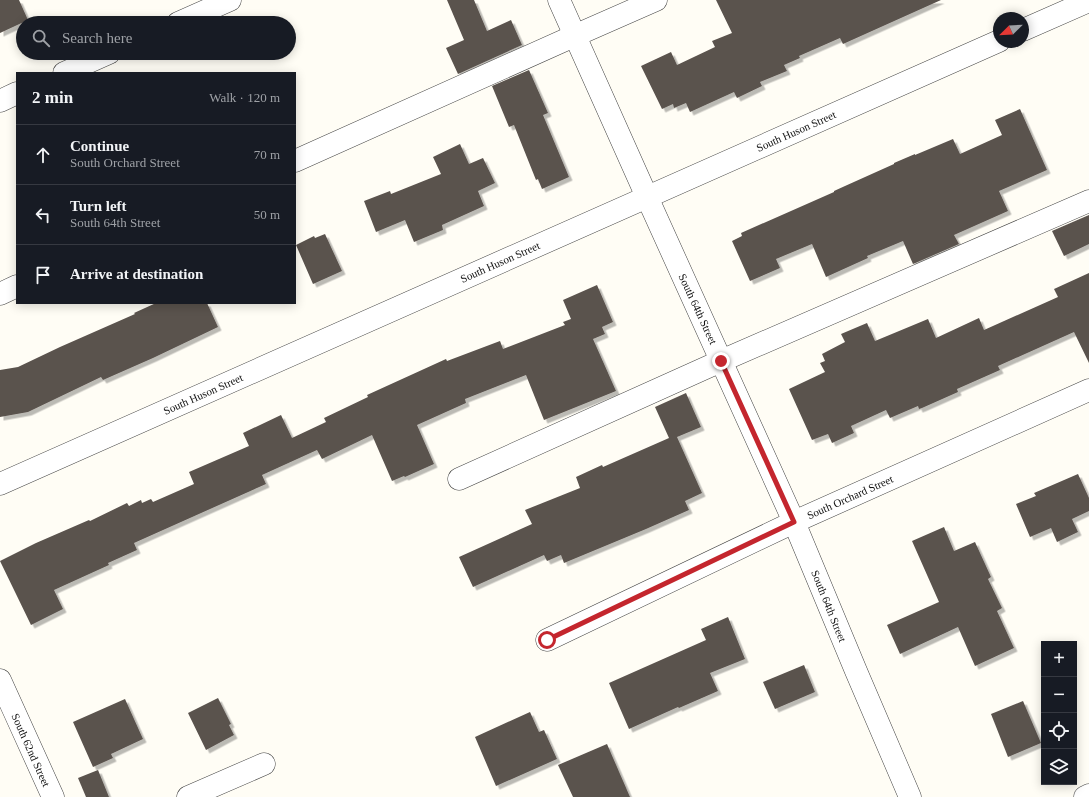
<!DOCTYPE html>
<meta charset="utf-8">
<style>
body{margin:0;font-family:"Times New Roman",serif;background:#242831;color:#f1f3f6}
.controls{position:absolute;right:12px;bottom:12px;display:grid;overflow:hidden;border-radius:0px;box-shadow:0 2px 10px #0003}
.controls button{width:36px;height:36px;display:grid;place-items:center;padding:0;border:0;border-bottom:1px solid #363941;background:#171b24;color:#f1f3f6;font:20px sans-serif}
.compass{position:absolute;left:993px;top:12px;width:36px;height:36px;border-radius:50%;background:#171b24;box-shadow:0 2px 10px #0003;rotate:246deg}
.stop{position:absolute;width:12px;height:12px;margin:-9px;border:3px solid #c4262e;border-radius:50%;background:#fff}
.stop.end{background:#c4262e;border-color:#fff;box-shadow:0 1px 4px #0008}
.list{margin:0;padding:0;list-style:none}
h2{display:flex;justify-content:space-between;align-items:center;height:52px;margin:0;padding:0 16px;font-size:17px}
h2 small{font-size:13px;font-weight:400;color:#9ea1a6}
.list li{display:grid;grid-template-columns:26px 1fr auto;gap:12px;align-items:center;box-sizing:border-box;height:60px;padding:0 16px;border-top:1px solid #363941}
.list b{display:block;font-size:15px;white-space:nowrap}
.list p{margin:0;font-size:13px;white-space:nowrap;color:#9ea1a6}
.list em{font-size:13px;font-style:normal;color:#9ea1a6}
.icon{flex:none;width:22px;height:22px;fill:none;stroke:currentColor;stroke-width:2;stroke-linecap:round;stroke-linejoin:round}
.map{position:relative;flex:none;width:1089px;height:797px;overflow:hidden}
.search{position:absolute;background:#171b24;box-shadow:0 2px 10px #0003;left:16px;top:16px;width:280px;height:44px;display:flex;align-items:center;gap:10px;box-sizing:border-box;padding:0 14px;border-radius:22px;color:#9ea1a6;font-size:15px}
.panel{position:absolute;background:#171b24;box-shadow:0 2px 10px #0003;left:16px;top:72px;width:280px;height:232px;border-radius:0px}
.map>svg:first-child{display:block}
.building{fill:#5a524d;filter:url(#shadow)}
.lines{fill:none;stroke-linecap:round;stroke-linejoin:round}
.minor-casing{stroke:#444;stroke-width:23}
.minor{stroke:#fff;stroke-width:22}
.route{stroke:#c4262e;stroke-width:5}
.labels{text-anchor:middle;stroke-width:4;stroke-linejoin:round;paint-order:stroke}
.street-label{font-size:11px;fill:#111;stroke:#fff}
</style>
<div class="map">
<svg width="1089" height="797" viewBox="0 0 1089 797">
<defs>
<filter id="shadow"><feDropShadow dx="3.5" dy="3.5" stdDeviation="0" flood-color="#0004"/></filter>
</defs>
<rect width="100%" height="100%" fill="#fffdf5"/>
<g class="building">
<path d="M 0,0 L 19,0 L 28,20 L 0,33 Z"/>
<path d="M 447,0 L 474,0 L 487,31 L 511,20 L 522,45 L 458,74 L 446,48 L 464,40 Z"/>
<path d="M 716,0 L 941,0 L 843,44 L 840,38 L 799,56 L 800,58 L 784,65 L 787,71 L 760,82 L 762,86 L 737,98 L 734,92 L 690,112 L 686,103 L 674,108 L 673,104 L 662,109 L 641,66 L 671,52 L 677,65 L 715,47 L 712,41 L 732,33 Z"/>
<path d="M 529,70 L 548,113 L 543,115 L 569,177 L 542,189 L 538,179 L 536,180 L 514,125 L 509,127 L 492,86 Z"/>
<path d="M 1020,109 L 1047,170 L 999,191 L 1008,211 L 954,235 L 959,244 L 913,264 L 903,241 L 867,256 L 868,258 L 826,277 L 812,244 L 776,259 L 780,268 L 750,281 L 732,241 L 742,236 L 741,233 L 834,192 L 834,191 L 845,186 L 894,164 L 894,163 L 915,154 L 915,155 L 953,139 L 960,154 L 1002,135 L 995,120 Z"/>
<path d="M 460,144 L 469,164 L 483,158 L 495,183 L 478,191 L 484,206 L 442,225 L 443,230 L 414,242 L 405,220 L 376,232 L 364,201 L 390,191 L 391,194 L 441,174 L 433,157 Z"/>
<path d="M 1089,215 L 1089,244 L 1064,256 L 1052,231 Z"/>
<path d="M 325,234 L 342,271 L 313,284 L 296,245 L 314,236 L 315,238 Z"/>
<path d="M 1089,273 L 1089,363 L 1074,332 L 998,366 L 1000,370 L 957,389 L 958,392 L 922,408 L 919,409 L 918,406 L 890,418 L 886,410 L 851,426 L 854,433 L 832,443 L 828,434 L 812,440 L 789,389 L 825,372 L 820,363 L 825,361 L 822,354 L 845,342 L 841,334 L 867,323 L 875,341 L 928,319 L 936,338 L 979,318 L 984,330 L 1058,297 L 1054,289 Z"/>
<path d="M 597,285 L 613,322 L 602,327 L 605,334 L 593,339 L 616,391 L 544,420 L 526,375 L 465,399 L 466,403 L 417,425 L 434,464 L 405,477 L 404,476 L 392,481 L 372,435 L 322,459 L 317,450 L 262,475 L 266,484 L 134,543 L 137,550 L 108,563 L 109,565 L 54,590 L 63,609 L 31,625 L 0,561 L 36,543 L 89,520 L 90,521 L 127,503 L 129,506 L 141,500 L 142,503 L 151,499 L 153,502 L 194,484 L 189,472 L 249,446 L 243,433 L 281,415 L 292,438 L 326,422 L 324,418 L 368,397 L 367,395 L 446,359 L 447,361 L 500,341 L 503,349 L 565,325 L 563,322 L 571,319 L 563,300 Z"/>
<path d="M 156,303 L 207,303 L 218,327 L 153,358 L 103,380 L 101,377 L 28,412 L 0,417 L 0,370 L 18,367 L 60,347 L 135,314 L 134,313 Z"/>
<path d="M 686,393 L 701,427 L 677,437 L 702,493 L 685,501 L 689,510 L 646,529 L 564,563 L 561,555 L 547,561 L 544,555 L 473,587 L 459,557 L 532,524 L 525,510 L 580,488 L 576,477 L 602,465 L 603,467 L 669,438 L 655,407 Z"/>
<path d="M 1078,474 L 1089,498 L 1089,511 L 1072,519 L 1078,532 L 1057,542 L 1051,528 L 1030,537 L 1016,504 L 1036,496 L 1034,493 Z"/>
<path d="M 944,527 L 954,551 L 975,542 L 991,577 L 988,579 L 1002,608 L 997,611 L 1014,648 L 975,666 L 958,627 L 900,654 L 887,625 L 939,602 L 912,541 Z"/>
<path d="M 728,617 L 745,659 L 710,673 L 718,691 L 679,708 L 678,707 L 629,729 L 609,683 L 706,640 L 701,629 Z"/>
<path d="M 804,665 L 815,692 L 775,709 L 763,682 Z"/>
<path d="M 218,698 L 231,724 L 229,725 L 234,735 L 206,750 L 188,713 Z"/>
<path d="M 125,699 L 143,739 L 111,754 L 113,758 L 93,767 L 73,722 Z"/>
<path d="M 1023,701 L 1041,743 L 1008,757 L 991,714 Z"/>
<path d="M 530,712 L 539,732 L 544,730 L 557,759 L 496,786 L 475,737 Z"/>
<path d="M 607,744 L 630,797 L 573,797 L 558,765 Z"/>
<path d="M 98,770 L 109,797 L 86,797 L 78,778 Z"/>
</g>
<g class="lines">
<defs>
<g id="minor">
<path d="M 559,0 L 647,197 L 794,522 L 856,671 L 910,797"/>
<path d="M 178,23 L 230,0"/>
<path d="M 1023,30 L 1089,1"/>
<path d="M 64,73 L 109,53"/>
<path d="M 0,101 L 17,93"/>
<path d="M 295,161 L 574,36 L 656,0"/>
<path d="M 0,294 L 17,286"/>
<path d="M 459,479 L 721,361 L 1089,201"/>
<path d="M 0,484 L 999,41"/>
<path d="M 547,640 L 794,522 L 1089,390"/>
<path d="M 0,680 L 53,797"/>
<path d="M 188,797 L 264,764"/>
<path d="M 1085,797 L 1089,795"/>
</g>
</defs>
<use href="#minor" class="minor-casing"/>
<use href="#minor" class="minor"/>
</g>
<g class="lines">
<path class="route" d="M 547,640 L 794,522 L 721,361"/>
</g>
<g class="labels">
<g class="street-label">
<text transform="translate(796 131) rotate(-24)" y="4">South Huson Street</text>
<text transform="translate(500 262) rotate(-24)" y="4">South Huson Street</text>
<text transform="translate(698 309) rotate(65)" y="4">South 64th Street</text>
<text transform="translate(203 394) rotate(-24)" y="4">South Huson Street</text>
<text transform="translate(850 497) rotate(-24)" y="4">South Orchard Street</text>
<text transform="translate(829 606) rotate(68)" y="4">South 64th Street</text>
<text transform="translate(31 750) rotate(66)" y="4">South 62nd Street</text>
</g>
</g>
</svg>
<div class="controls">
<button>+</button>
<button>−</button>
<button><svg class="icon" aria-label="locate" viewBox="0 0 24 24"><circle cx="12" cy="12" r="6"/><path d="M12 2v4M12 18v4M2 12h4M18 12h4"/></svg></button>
<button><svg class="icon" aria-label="layers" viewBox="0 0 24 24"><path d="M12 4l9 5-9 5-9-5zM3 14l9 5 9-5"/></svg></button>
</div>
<svg class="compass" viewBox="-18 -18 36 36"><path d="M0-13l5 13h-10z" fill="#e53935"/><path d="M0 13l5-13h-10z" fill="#9ea1a6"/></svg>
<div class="stop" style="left:547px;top:640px"></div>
<div class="stop end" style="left:721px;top:361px"></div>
<div class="search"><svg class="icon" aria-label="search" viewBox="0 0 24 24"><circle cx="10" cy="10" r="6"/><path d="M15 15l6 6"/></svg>Search here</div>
<section class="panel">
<h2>2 min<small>Walk · 120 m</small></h2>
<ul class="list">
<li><svg class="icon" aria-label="ahead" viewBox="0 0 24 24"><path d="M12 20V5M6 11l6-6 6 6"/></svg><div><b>Continue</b><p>South Orchard Street</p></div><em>70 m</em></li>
<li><svg class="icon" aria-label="left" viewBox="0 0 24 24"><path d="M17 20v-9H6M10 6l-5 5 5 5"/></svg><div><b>Turn left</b><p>South 64th Street</p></div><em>50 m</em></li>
<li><svg class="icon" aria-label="arrive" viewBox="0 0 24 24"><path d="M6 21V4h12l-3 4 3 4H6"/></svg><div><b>Arrive at destination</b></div></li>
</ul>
</section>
</div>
